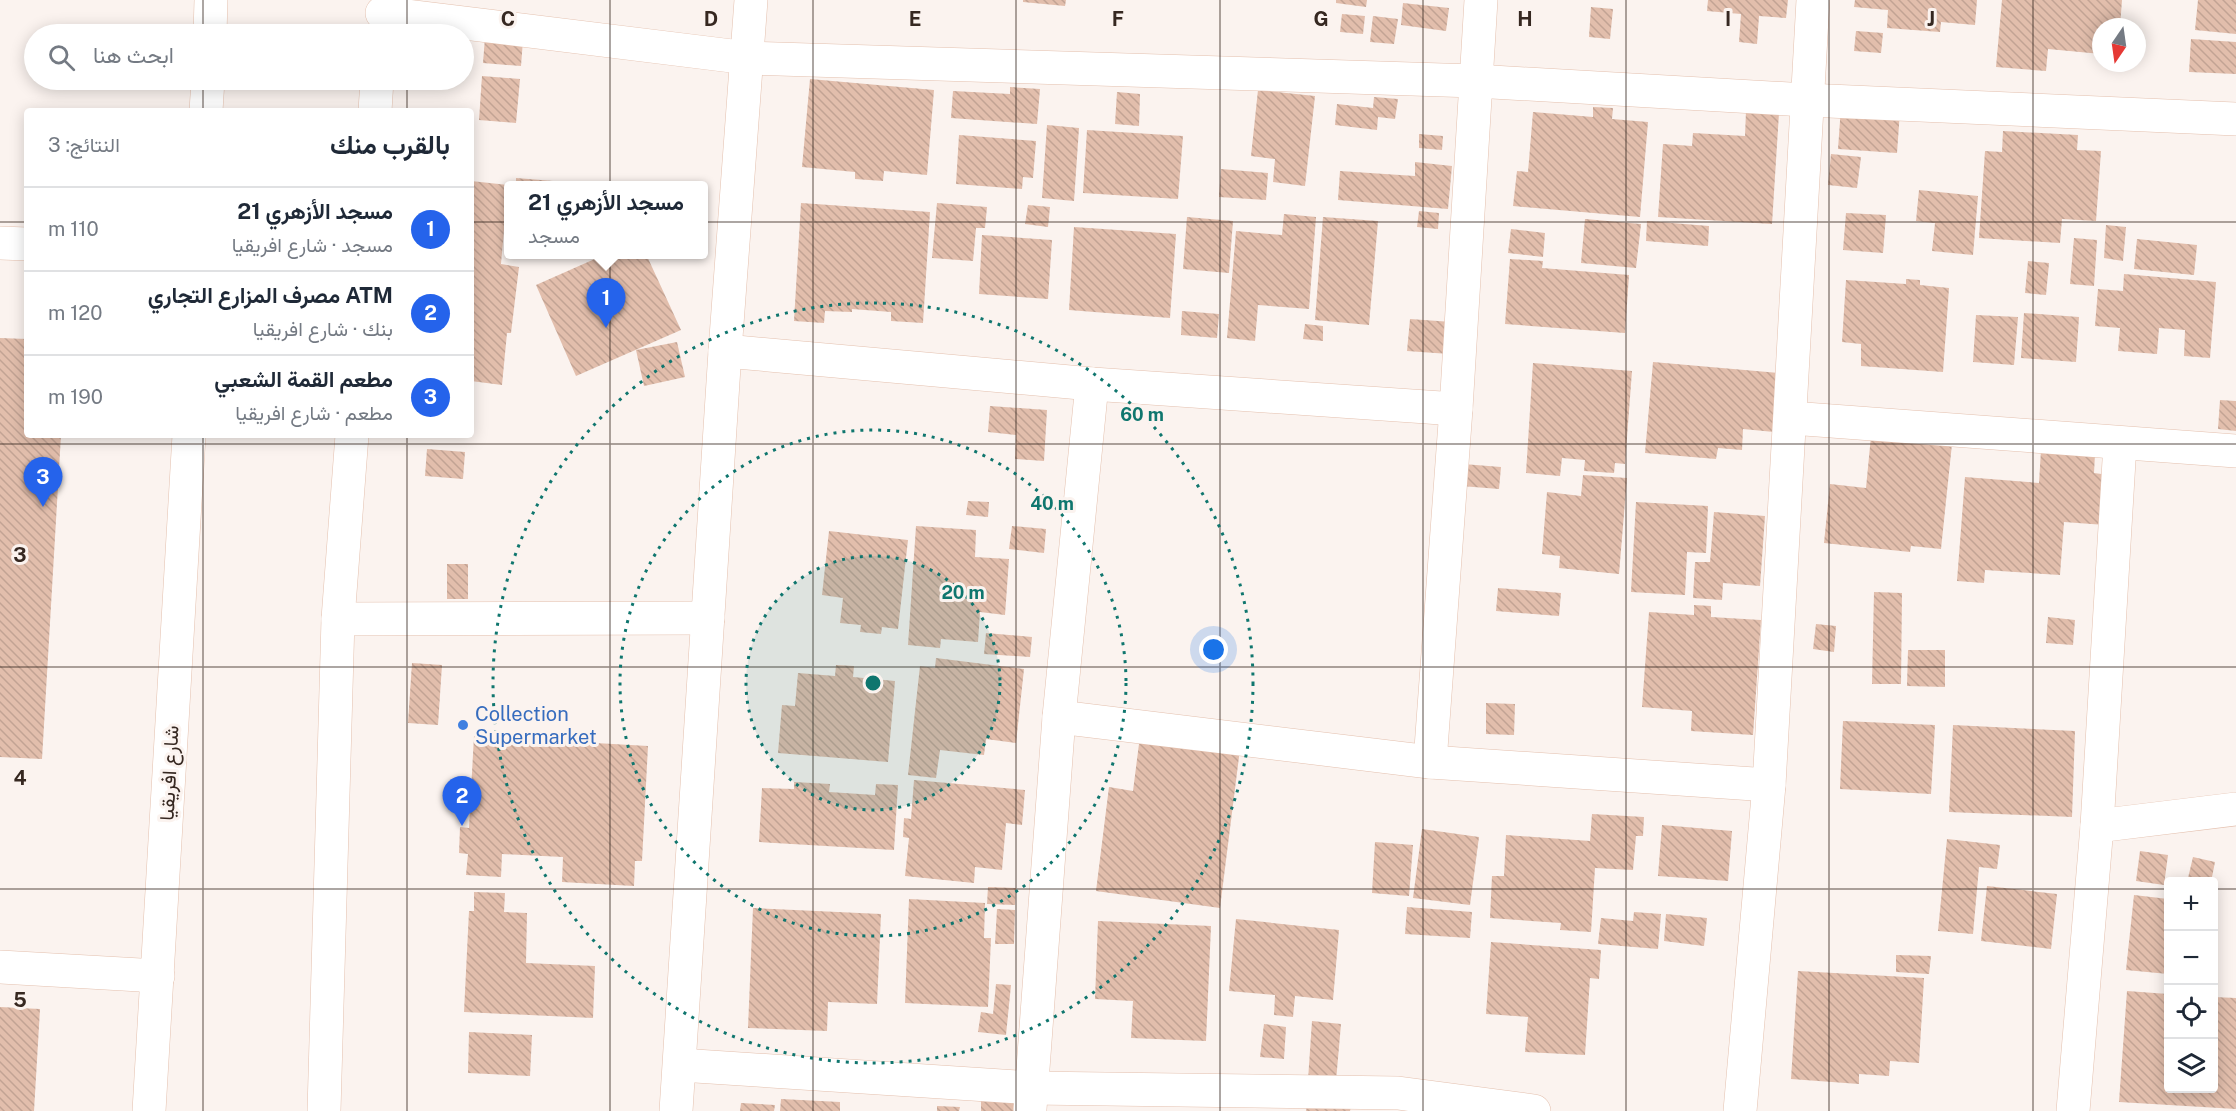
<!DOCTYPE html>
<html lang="ar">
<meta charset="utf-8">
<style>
body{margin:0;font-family:"Public Sans",Vazirmatn,sans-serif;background:#f6f6f7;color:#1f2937;direction:rtl}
.controls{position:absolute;right:18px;bottom:18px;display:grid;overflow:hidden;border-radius:6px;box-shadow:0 3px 15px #0003}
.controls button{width:54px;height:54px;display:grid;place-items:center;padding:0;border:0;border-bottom:2px solid #e0e1e3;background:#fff;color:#1f2937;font:30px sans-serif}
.compass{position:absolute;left:2092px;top:18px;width:54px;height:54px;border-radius:50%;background:#fff;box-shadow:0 3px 15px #0003;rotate:193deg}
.you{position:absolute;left:1214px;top:650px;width:21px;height:21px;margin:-15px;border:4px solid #fff;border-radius:50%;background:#1a73e8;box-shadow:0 0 0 9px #1a73e833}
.badge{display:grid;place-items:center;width:39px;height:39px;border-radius:50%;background:#2563eb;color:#fff;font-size:20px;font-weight:700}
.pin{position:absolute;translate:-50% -50px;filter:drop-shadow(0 2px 3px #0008)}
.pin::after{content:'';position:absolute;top:32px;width:21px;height:18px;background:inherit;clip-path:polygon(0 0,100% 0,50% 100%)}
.popup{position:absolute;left:504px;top:181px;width:204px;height:78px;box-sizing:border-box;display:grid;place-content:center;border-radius:6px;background:#fff;filter:drop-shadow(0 2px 4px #0005);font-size:20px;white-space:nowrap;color:#747a83}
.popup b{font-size:22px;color:#1f2937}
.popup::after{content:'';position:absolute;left:50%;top:100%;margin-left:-12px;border:12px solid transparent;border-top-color:#fff}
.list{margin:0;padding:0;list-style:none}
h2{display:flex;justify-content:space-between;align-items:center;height:78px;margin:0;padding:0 24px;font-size:26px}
h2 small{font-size:20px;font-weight:400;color:#747a83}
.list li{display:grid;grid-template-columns:39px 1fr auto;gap:18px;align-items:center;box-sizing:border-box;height:84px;padding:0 24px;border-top:2px solid #e0e1e3}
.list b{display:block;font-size:22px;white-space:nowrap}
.list p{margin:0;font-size:20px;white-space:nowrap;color:#747a83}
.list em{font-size:20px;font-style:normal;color:#747a83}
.icon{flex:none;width:33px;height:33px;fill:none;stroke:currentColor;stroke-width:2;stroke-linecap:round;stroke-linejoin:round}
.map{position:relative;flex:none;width:2236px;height:1111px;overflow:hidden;direction:ltr}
.search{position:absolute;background:#fff;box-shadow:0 3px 15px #0003;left:24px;top:24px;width:450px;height:66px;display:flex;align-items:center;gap:15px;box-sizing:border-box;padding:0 21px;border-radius:33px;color:#747a83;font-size:22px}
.panel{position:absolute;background:#fff;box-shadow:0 3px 15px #0003;left:24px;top:108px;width:450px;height:330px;border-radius:6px;direction:rtl}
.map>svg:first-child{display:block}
.building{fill:url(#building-back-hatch)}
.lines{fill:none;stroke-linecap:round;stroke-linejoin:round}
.minor-casing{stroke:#e4c0ae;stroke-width:34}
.minor{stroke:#fff;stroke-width:33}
.grid{fill:none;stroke:#362821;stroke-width:1.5;stroke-opacity:0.55}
.ring{fill:none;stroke:#0f766e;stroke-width:3;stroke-dasharray:3 6}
.shop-dot{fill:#3f7fe0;stroke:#fbf3ef;stroke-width:2}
.labels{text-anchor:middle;stroke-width:6;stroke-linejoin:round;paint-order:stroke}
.shop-label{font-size:20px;fill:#366cbe;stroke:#fbf3ef;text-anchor:start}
.street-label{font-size:20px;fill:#362821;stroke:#fbf3ef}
.grid-label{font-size:20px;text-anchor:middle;font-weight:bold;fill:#362821;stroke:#fbf3ef;stroke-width:6;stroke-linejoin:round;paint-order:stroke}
.centre{fill:#0f766e;stroke:#fbf3ef;stroke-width:3}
.ring-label{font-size:18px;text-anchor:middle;font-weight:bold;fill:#0f766e;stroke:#fbf3ef;stroke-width:6;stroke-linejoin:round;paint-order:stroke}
</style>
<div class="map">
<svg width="2236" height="1111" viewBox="0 0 2236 1111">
<defs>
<pattern id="building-back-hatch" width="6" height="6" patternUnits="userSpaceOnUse" patternTransform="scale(1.5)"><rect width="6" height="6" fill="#e2beac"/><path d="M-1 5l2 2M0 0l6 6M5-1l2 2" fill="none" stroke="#c2a394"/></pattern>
</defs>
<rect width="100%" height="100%" fill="#fbf3ef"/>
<g class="building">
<path d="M 1023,0 L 1066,0 L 1065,6 L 1023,2 Z"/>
<path d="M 1336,0 L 1367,0 L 1366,7 L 1336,3 Z"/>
<path d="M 1708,0 L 1788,0 L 1786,18 L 1759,16 L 1757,44 L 1739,42 L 1741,14 L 1707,11 Z"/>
<path d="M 1855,0 L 1977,0 L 1975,25 L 1941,22 L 1940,32 L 1887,28 L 1888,10 L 1854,7 Z"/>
<path d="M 2002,0 L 2122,0 L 2120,27 L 2101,27 L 2101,54 L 2048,49 L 2046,71 L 1996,67 Z"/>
<path d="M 2198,0 L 2236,0 L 2236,34 L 2195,30 Z"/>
<path d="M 1403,3 L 1449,8 L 1446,31 L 1401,25 Z"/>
<path d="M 1591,7 L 1613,9 L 1610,39 L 1589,37 Z"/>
<path d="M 1342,14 L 1365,16 L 1363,34 L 1340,32 Z"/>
<path d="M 1373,16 L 1398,19 L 1394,44 L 1370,42 Z"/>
<path d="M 1856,31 L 1883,33 L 1881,53 L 1854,51 Z"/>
<path d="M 485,37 L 523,40 L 521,66 L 483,63 Z"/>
<path d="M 2191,39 L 2236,42 L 2236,74 L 2189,72 Z"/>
<path d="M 482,76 L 520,79 L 516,123 L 479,120 Z"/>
<path d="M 810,79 L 934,90 L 927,175 L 884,171 L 883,181 L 855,179 L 855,172 L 802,167 Z"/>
<path d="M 1010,87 L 1040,89 L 1037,124 L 951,118 L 953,91 L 1010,94 Z"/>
<path d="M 1258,90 L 1315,96 L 1305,186 L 1273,182 L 1275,159 L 1251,156 Z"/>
<path d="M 1117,92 L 1140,94 L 1139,126 L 1115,124 Z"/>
<path d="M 1374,97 L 1398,99 L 1395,119 L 1378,117 L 1377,130 L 1335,125 L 1337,104 L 1373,108 Z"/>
<path d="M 1593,107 L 1613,108 L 1612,119 L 1648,122 L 1640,217 L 1513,206 L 1517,171 L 1528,172 L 1533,112 L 1593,117 Z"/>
<path d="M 1841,107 L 1900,111 L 1897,153 L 1838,149 Z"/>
<path d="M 1746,111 L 1779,113 L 1772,224 L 1658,217 L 1663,144 L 1692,146 L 1693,133 L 1745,136 Z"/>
<path d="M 1047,125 L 1079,128 L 1074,201 L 1042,198 Z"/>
<path d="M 1087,130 L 1183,136 L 1178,199 L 1083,193 Z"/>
<path d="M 2003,131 L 2078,135 L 2077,150 L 2101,151 L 2096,221 L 2062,219 L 2060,243 L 1979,238 L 1985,151 L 2002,152 Z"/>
<path d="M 1419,134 L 1443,136 L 1442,150 L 1419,148 Z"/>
<path d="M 959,135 L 1036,141 L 1033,178 L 1023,177 L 1022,189 L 956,184 Z"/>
<path d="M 1831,154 L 1861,157 L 1857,188 L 1828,185 Z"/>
<path d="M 1415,162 L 1452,166 L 1448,209 L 1338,200 L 1340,171 L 1415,176 Z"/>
<path d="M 1221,169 L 1268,173 L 1266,200 L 1219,197 Z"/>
<path d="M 516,178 L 553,181 L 553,186 L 516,186 Z"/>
<path d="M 471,181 L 508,185 L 501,264 L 519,267 L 511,333 L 507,333 L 502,385 L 471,381 L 474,338 L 471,338 Z"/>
<path d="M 1919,190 L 1978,196 L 1973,255 L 1932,251 L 1935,223 L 1916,221 Z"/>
<path d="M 801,203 L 930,212 L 923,323 L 891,321 L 891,312 L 852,309 L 852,312 L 825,311 L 824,323 L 794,321 Z"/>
<path d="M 937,203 L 987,207 L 985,228 L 976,228 L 973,261 L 932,258 Z"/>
<path d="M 1028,205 L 1050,207 L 1048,227 L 1025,224 Z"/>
<path d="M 1419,211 L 1439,213 L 1438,229 L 1417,227 Z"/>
<path d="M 1846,213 L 1886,215 L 1883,253 L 1843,250 Z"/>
<path d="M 1284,214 L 1316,217 L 1309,309 L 1258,305 L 1255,341 L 1227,338 L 1236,231 L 1282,235 Z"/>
<path d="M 1187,217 L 1233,221 L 1229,273 L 1183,269 Z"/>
<path d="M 1323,217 L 1378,221 L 1369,325 L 1315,320 Z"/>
<path d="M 1585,219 L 1641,224 L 1636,268 L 1581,263 Z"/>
<path d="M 1647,221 L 1709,226 L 1708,246 L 1646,241 Z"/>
<path d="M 2106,225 L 2126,227 L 2123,261 L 2104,258 Z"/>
<path d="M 1074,227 L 1176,234 L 1170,318 L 1069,310 Z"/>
<path d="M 1511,229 L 1545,233 L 1543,257 L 1508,253 Z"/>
<path d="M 982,235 L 1052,240 L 1048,299 L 979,294 Z"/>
<path d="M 2074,238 L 2097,240 L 2094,286 L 2070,284 Z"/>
<path d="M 2137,239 L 2197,245 L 2194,275 L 2134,269 Z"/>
<path d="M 606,254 L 646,254 L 681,330 L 576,376 L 536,285 Z"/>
<path d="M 1510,259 L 1543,261 L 1542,268 L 1629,275 L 1625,333 L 1505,324 Z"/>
<path d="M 2028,261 L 2049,263 L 2046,295 L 2025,293 Z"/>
<path d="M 2124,274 L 2216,282 L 2210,358 L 2184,356 L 2185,330 L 2159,328 L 2157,354 L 2118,351 L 2120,328 L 2095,326 L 2098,289 L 2123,291 Z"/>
<path d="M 1906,279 L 1920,280 L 1920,285 L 1949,288 L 1943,372 L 1861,366 L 1861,344 L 1842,342 L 1846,280 L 1906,284 Z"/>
<path d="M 1182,311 L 1219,314 L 1217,338 L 1181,335 Z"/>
<path d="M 2024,313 L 2079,317 L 2076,362 L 2021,358 Z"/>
<path d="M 1976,315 L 2018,317 L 2014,365 L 1973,362 Z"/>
<path d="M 1410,319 L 1452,322 L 1449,354 L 1407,351 Z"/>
<path d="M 1305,324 L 1323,326 L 1323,341 L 1303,339 Z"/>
<path d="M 0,338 L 27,339 L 27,435 L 61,435 L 42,759 L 0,757 Z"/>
<path d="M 677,342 L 685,377 L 644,386 L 636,350 Z"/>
<path d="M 1653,362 L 1779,373 L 1774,432 L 1743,429 L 1742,450 L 1718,448 L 1716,459 L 1645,453 Z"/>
<path d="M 1533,363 L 1632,371 L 1625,464 L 1615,463 L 1614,473 L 1584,471 L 1585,460 L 1562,458 L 1560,476 L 1526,473 Z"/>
<path d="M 2220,400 L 2236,401 L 2236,431 L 2218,429 Z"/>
<path d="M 990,406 L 1047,410 L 1044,461 L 1015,459 L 1016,435 L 988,432 Z"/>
<path d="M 1871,436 L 1952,444 L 1941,549 L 1911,546 L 1910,552 L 1824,543 L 1830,484 L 1866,488 Z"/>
<path d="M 427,449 L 465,452 L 463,479 L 425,476 Z"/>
<path d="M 2041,450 L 2095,454 L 2094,473 L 2109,475 L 2105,525 L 2064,522 L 2060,575 L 1985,570 L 1984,583 L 1957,581 L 1965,477 L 2039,483 Z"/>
<path d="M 1463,464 L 1501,467 L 1499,489 L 1461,486 Z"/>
<path d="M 1583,475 L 1627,478 L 1619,574 L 1559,568 L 1560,556 L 1542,554 L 1547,492 L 1581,496 Z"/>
<path d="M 968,501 L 989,502 L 988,517 L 966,515 Z"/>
<path d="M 1636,502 L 1708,506 L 1706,553 L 1687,552 L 1685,595 L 1631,592 Z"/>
<path d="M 1714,512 L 1765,516 L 1760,586 L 1723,583 L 1722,600 L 1693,598 L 1695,562 L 1710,562 Z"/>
<path d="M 916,526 L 976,530 L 975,557 L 1009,559 L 1005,615 L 980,612 L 978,642 L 941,639 L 940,648 L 908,645 Z"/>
<path d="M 1012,526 L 1046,529 L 1044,553 L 1009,549 Z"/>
<path d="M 829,531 L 908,540 L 898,629 L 882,627 L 881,634 L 860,632 L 861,625 L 840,623 L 843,598 L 822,595 Z"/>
<rect x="447" y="564" width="21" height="35"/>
<path d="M 1498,588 L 1561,593 L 1559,616 L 1496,611 Z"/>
<path d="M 1874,592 L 1902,593 L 1901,684 L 1872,684 Z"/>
<path d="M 1694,605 L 1711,606 L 1711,617 L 1761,620 L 1753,735 L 1691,731 L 1692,711 L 1642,707 L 1649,612 L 1694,615 Z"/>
<path d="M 2048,617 L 2075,620 L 2073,645 L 2046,643 Z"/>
<path d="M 1816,624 L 1836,626 L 1834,652 L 1813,649 Z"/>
<path d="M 986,633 L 1032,637 L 1030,657 L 984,654 Z"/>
<path d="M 1908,650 L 1945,650 L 1945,687 L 1907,686 Z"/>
<path d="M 936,658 L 1024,669 L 1016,743 L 986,739 L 984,755 L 940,750 L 936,778 L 908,775 L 920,666 L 935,668 Z"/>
<path d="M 412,663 L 442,665 L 438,725 L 408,723 Z"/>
<path d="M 836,665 L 854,666 L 853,677 L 895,681 L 888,762 L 778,753 L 782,705 L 795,706 L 798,673 L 835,676 Z"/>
<path d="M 1486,703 L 1515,704 L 1514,735 L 1486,734 Z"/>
<path d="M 1843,721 L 1935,725 L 1931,794 L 1840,789 Z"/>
<path d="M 1953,725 L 2075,731 L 2072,817 L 1949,812 Z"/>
<path d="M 474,736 L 648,746 L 642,861 L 635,861 L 634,886 L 562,882 L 563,857 L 502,854 L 501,877 L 466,875 L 468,854 L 459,853 L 460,827 L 469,828 Z"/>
<path d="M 1140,736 L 1240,749 L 1220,908 L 1096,891 L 1109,787 L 1133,791 Z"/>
<path d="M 914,780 L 1025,790 L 1022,825 L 1006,823 L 1002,870 L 975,867 L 974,883 L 905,876 L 909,838 L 903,837 L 904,818 L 911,819 Z"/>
<path d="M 794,782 L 830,784 L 829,792 L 875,795 L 876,784 L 898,785 L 894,850 L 759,842 L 762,788 L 794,789 Z"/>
<path d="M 1592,814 L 1644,817 L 1643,836 L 1636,836 L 1633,870 L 1595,868 L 1591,932 L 1560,930 L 1561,923 L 1490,918 L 1492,876 L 1504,876 L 1506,835 L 1590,841 Z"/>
<path d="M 1662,825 L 1732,831 L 1728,881 L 1658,876 Z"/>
<path d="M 1422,829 L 1479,837 L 1470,905 L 1413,898 Z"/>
<path d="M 1947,839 L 2000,845 L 1997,869 L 1979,867 L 1973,934 L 1938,931 Z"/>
<path d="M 1375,842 L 1413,845 L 1409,896 L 1372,893 Z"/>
<path d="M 2140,851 L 2168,855 L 2164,885 L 2136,881 Z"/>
<path d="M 2193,857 L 2215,862 L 2211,882 L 2188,878 Z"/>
<path d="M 1987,886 L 2057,894 L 2051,949 L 1981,941 Z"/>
<path d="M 988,887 L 1016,888 L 1015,905 L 987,904 Z"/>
<path d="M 474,892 L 505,893 L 504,912 L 527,913 L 526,963 L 595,966 L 593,1018 L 464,1012 L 469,911 L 474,911 Z"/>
<path d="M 2134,895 L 2168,899 L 2168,974 L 2126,970 Z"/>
<path d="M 909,899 L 985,903 L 984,938 L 991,938 L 988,1007 L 905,1003 Z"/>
<path d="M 1407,907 L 1472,912 L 1470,938 L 1405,934 Z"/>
<path d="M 753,908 L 881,914 L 877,1004 L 828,1002 L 827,1031 L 748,1028 Z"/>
<path d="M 997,909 L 1015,910 L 1014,944 L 995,944 Z"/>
<path d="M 1634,912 L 1661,914 L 1658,949 L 1598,944 L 1601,918 L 1633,921 Z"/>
<path d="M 1666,914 L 1707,918 L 1704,946 L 1664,941 Z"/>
<path d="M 1236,919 L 1339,930 L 1333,1000 L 1295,996 L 1293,1017 L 1274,1015 L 1275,995 L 1229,991 Z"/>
<path d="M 1098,921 L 1211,926 L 1206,1041 L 1131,1038 L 1133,1001 L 1095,999 Z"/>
<path d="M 1491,942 L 1601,950 L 1599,979 L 1590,978 L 1585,1055 L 1525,1052 L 1528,1017 L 1486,1014 Z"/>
<path d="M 1896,955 L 1931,956 L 1929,974 L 1896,972 Z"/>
<path d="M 1798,971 L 1924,978 L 1919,1063 L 1890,1061 L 1889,1076 L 1859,1074 L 1859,1084 L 1791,1079 Z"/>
<path d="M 996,984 L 1011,985 L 1006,1035 L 978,1032 L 981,1012 L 993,1014 Z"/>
<path d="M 2127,991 L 2168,994 L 2168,1088 L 2214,1088 L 2214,997 L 2236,998 L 2236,1109 L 2119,1102 Z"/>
<path d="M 0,1007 L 40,1009 L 34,1111 L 0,1111 Z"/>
<path d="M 1312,1021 L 1341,1024 L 1336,1081 L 1308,1080 Z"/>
<path d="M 1264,1024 L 1286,1027 L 1284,1059 L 1260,1057 Z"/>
<path d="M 469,1032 L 532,1035 L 530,1076 L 468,1073 Z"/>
<path d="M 781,1099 L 840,1102 L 840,1111 L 780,1111 Z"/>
<path d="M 981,1100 L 1015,1102 L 1014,1111 L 981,1111 Z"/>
<path d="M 741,1103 L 775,1105 L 774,1111 L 740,1111 Z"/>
<path d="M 1307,1103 L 1351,1107 L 1350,1111 L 1306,1111 Z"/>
<path d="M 937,1106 L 960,1107 L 959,1111 L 937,1111 Z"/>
</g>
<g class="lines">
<defs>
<g id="minor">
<path d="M 382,13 L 748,58 L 1475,81 L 1806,100 L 2236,119"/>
<path d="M 210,34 L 211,0"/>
<path d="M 206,111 L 208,80"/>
<path d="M 375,111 L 377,80"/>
<path d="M 0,243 L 27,244"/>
<path d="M 725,351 L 1092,384 L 1456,409"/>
<path d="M 1791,418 L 2236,451"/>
<path d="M 338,619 L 708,618"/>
<path d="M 1059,717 L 1430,762 L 1769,785"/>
<path d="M 1430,762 L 1456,409 L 1481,0"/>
<path d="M 2097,826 L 2236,809"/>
<path d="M 0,967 L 158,976"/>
<path d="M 680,1065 L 1032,1088 L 1398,1093 L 1534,1111"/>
<path d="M 1030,1109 L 1059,717 L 1092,384"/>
<path d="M 149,1111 L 189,435"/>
<path d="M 324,1111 L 338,619 L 352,435"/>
<path d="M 676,1111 L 725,351 L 751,0"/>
<path d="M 1740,1111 L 1769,785 L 1813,0"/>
<path d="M 2073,1111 L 2097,826 L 2120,444"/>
</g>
</defs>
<use href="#minor" class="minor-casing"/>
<use href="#minor" class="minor"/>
</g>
<path class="grid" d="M 203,0 L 203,34M 407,0 L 407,34M 610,0 L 610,1111M 813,0 L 813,1111M 1016,0 L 1016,1111M 1220,0 L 1220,1111M 1423,0 L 1423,1111M 1626,0 L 1626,1111M 1829,0 L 1829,1111M 2033,0 L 2033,1111M 203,80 L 203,111M 407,80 L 407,111M 0,222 L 27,222M 471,222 L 2236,222M 203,435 L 203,1111M 407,435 L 407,1111M 0,444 L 2236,444M 0,667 L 2236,667M 0,889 L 2168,889M 2214,889 L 2236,889"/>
<circle cx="873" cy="683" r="127" fill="#0f766e" fill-opacity=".12"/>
<g class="ring">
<circle cx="873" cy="683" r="127"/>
<circle cx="873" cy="683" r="253"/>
<circle cx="873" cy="683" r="380"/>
</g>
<circle class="shop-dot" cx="463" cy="725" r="6"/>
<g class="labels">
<g class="shop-label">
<text x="475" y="721">Collection<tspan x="475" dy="23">Supermarket</tspan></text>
</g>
<g class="street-label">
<text transform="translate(169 773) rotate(-87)" y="7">شارع افريقيا</text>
</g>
</g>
<g class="grid-label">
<text x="508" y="26">C</text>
<text x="711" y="26">D</text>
<text x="915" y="26">E</text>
<text x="1118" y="26">F</text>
<text x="1321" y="26">G</text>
<text x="1525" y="26">H</text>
<text x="1728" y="26">I</text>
<text x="1931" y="26">J</text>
<text x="20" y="562">3</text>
<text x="20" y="785">4</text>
<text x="20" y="1007">5</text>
</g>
<circle cx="873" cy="683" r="9" class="centre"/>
<g class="ring-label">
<text x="1142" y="421">60 m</text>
<text x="1052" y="510">40 m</text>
<text x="963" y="599">20 m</text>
</g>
</svg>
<div class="controls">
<button>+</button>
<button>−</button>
<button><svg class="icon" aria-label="locate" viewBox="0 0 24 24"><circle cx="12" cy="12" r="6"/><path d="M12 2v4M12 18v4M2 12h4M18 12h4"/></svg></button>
<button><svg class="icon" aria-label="layers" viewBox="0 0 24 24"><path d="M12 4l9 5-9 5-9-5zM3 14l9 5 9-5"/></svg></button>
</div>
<svg class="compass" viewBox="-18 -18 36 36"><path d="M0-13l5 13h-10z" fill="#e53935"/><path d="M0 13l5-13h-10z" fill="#747a83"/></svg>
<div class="you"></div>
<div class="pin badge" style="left:606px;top:328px">1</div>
<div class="popup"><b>مسجد الأزهري 21</b>مسجد</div>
<div class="pin badge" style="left:462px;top:826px">2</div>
<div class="pin badge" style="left:43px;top:507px">3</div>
<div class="search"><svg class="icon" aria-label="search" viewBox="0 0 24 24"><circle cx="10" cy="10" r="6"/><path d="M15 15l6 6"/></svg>ابحث هنا</div>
<section class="panel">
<h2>بالقرب منك<small>النتائج: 3</small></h2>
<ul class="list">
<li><span class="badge">1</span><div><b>مسجد الأزهري 21</b><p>مسجد · شارع افريقيا</p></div><em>110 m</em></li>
<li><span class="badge">2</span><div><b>ATM مصرف المزارع التجاري</b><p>بنك · شارع افريقيا</p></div><em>120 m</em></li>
<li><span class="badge">3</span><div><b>مطعم القمة الشعبي</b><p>مطعم · شارع افريقيا</p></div><em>190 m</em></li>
</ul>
</section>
</div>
